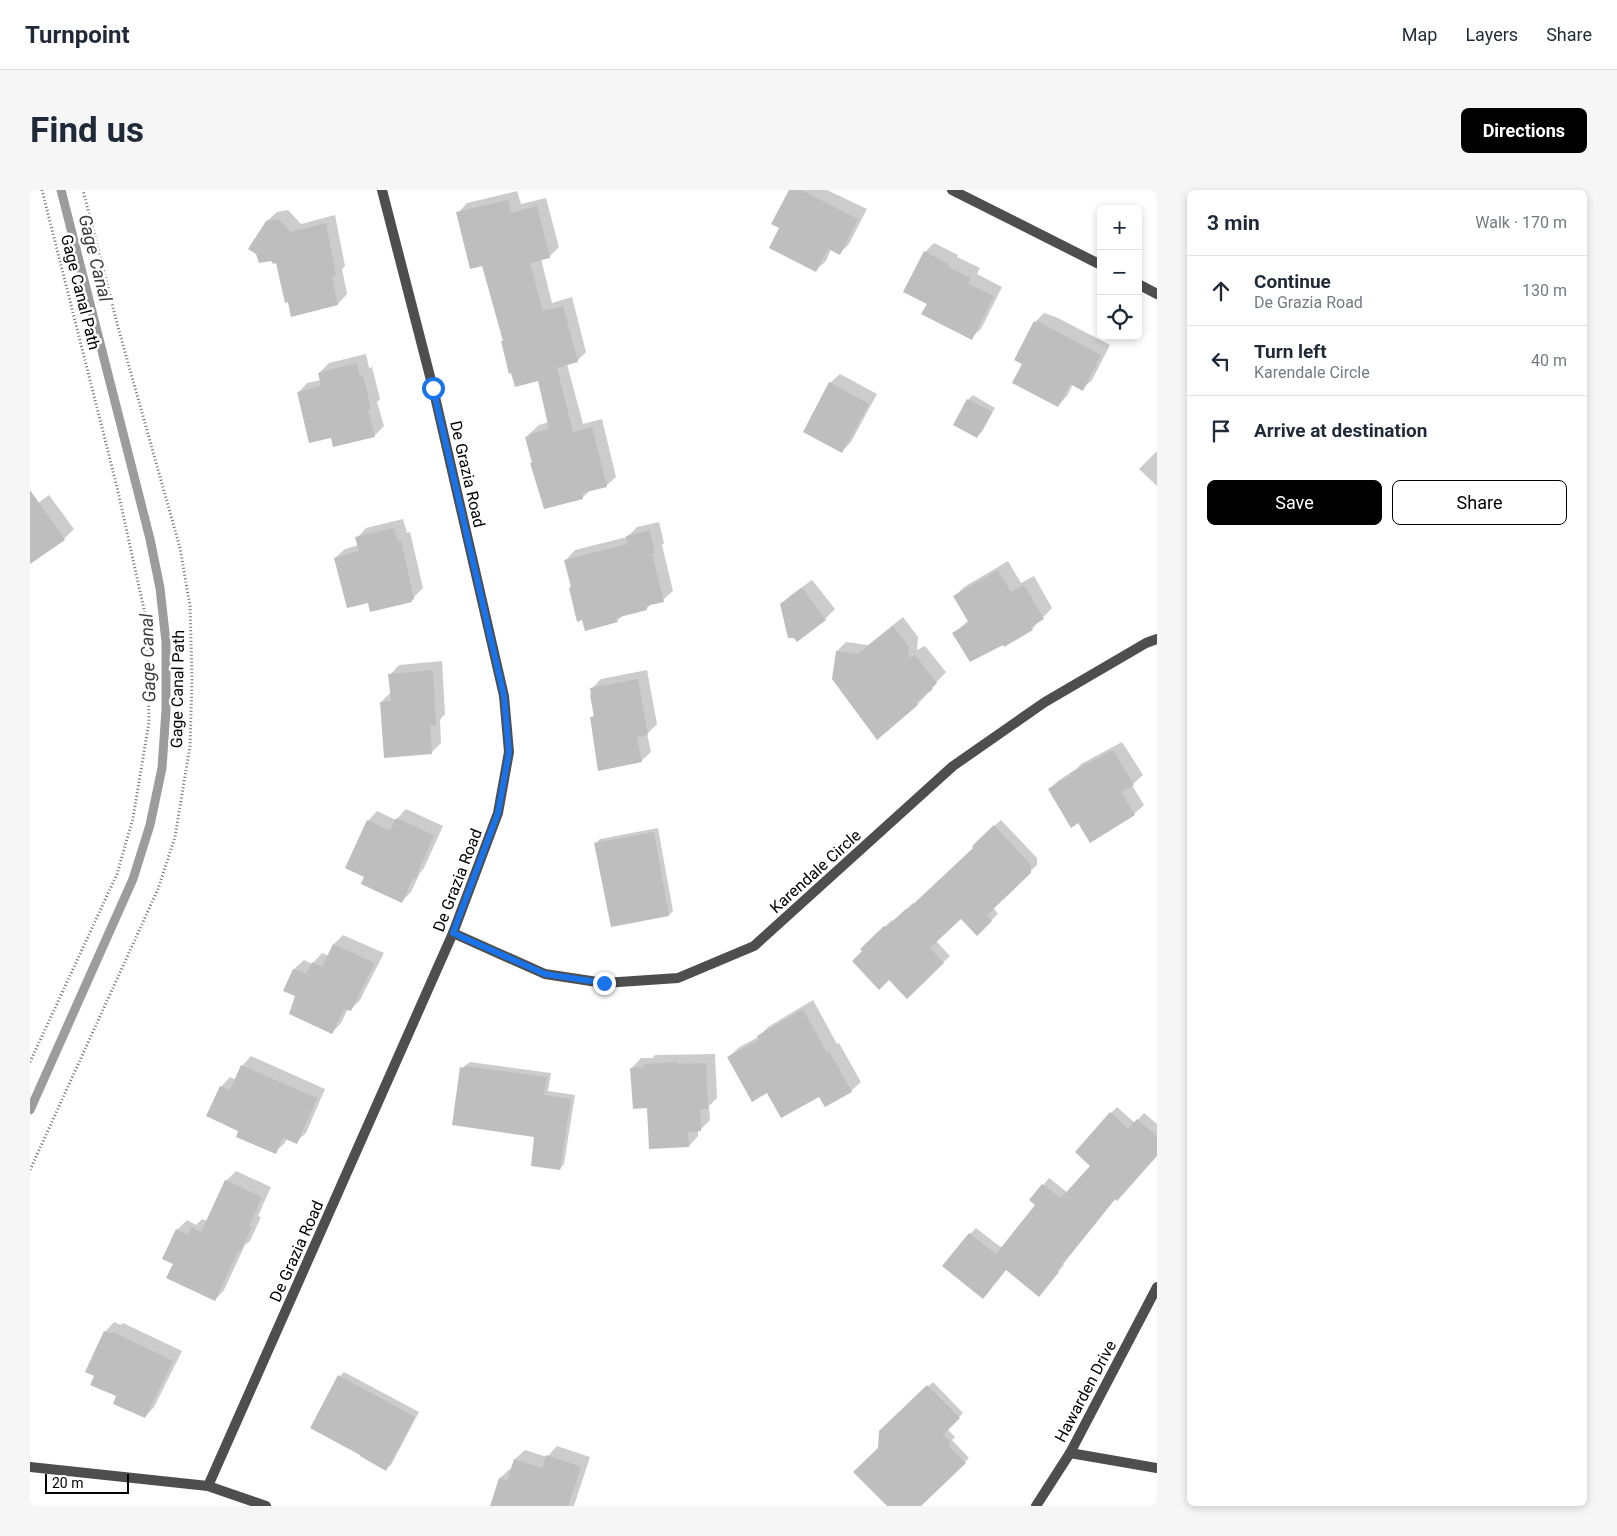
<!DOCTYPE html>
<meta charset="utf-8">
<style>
body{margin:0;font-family:Roboto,sans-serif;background:#f6f6f7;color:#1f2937}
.controls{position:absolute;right:15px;top:15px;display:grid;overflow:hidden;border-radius:8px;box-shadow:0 2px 8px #0003}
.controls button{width:45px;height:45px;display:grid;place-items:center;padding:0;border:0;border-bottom:1px solid #e0e1e3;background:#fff;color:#1f2937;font:25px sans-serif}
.scale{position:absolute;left:15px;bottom:12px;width:84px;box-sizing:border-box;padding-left:5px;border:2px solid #000;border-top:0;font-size:14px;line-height:18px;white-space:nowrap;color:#000;-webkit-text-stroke:4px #fff;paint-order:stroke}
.stop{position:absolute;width:15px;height:15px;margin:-11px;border:4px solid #1a73e8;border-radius:50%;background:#fff}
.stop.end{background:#1a73e8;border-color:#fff;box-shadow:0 1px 5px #0008}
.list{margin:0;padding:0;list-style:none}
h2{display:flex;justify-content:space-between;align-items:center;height:65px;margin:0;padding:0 20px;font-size:21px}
h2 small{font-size:16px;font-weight:400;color:#747a83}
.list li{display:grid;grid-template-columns:32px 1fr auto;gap:15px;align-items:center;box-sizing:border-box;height:70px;padding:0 20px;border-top:1px solid #e0e1e3}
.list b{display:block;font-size:19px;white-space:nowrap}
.list p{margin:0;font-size:16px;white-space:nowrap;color:#747a83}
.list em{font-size:16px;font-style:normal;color:#747a83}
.actions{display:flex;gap:10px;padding:15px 20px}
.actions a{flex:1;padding:11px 0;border:1px solid #000;border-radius:8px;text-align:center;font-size:18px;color:#000}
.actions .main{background:#000;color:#fff}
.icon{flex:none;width:28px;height:28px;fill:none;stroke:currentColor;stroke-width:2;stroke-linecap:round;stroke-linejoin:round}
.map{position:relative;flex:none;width:1127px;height:1316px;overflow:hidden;border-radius:8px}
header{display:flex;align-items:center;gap:30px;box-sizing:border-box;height:70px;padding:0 25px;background:#fff;border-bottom:1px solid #e0e1e3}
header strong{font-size:24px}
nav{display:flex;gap:28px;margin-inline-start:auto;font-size:18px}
.intro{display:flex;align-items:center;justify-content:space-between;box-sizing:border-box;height:120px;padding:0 30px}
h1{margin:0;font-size:35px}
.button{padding:12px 22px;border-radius:8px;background:#000;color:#fff;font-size:18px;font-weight:700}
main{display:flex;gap:30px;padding:0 30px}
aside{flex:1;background:#fff;border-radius:8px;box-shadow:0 2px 8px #0003}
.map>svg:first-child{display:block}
.shadow{fill:#0003}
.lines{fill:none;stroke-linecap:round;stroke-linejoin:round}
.stream{stroke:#9c9c9c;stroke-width:9}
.building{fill:#bebebe}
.path{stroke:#707070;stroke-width:3;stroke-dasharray:1 2.5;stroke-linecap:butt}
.street{stroke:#4e4e4e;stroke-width:10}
.route{stroke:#1a73e8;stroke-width:6}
.labels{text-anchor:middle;stroke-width:5;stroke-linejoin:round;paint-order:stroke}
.street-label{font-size:16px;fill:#000;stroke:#fff}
.water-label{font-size:18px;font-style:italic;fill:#3d3d3d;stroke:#fff}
</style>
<header>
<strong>Turnpoint</strong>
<nav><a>Map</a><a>Layers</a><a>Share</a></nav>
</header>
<div class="intro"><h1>Find us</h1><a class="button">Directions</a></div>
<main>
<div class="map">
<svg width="1127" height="1316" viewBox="0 0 1127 1316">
<rect width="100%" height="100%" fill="#fff"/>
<g class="shadow">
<path d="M 760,0 L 797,0 L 837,19 L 819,54 L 810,63 L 801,59 L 796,71 L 786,80 L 750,38 Z"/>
<path d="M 487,1 L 491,14 L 516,8 L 529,57 L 519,67 L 511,69 L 522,113 L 542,107 L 556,162 L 547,171 L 537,174 L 553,234 L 572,229 L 586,287 L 576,296 L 561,300 L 552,308 L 501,273 L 503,272 L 496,247 L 509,235 L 519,232 L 509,189 L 472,152 L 474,149 L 453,75 L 428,23 L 437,13 Z"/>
<path d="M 258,20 L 271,34 L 305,25 L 315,76 L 312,79 L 317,104 L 308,114 L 237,31 L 247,22 Z"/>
<path d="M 904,53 L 928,65 L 927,67 L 950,78 L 947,84 L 972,97 L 951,139 L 941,148 L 898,113 L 895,62 Z"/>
<path d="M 1014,123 L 1026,127 L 1080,155 L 1062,190 L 1052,199 L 1043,194 L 1037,206 L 1028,216 L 994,173 L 1005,132 Z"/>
<path d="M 336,164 L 339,178 L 342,177 L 350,209 L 347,212 L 354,236 L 344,246 L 302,247 L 268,203 L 277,193 L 291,190 L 289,183 L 299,173 Z"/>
<path d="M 810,184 L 847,204 L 821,252 L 812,261 L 800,193 Z"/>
<path d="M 943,205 L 965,218 L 952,242 L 947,246 L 938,210 Z"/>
<path d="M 1127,261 L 1127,296 L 1109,279 Z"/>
<path d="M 19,305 L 44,339 L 34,349 L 0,373 L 0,319 Z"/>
<path d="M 373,329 L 377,343 L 380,342 L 393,398 L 381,410 L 339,411 L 305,368 L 315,359 L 329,355 L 327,348 L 336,338 Z"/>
<path d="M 629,332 L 634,353 L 632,355 L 643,401 L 633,410 L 622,413 L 616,419 L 593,425 L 587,431 L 542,396 L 536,370 L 545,360 L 597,347 L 607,337 Z"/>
<path d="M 978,371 L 991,393 L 1004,386 L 1022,418 L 1002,439 L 924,443 L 939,430 L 925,406 L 934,397 Z"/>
<path d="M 782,390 L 805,419 L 795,429 L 767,450 L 752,414 L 761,405 Z"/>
<path d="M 873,427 L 888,447 L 887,460 L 895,456 L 916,482 L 896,503 L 897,504 L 888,514 L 847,549 L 807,461 L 816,452 L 838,455 Z"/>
<path d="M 412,471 L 415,524 L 410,530 L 411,553 L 401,563 L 351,512 L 361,502 L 360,485 L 369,475 Z"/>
<path d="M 617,480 L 627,534 L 617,544 L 621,562 L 611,571 L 569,579 L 561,528 L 565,524 L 561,499 L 571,489 Z"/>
<path d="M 1092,552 L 1113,585 L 1102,595 L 1114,615 L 1104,624 L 1048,631 L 1019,599 L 1029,590 L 1045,580 L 1051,574 Z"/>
<path d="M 376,619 L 413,636 L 394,678 L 390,683 L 381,702 L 371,712 L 336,686 L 338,631 L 347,621 L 366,630 Z"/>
<path d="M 971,630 L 1007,668 L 1007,675 L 963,717 L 968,724 L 947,744 L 931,728 L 906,751 L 920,766 L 877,807 L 834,761 L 838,752 L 862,730 L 863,731 L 883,713 L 885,714 L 945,658 L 950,649 Z"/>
<path d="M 628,638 L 643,721 L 639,725 L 565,654 L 570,649 Z"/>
<path d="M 313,745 L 354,763 L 330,810 L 320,820 L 318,819 L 311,833 L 302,843 L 267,806 L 254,800 L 264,779 L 274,770 L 282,774 L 292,763 L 299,766 L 304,754 Z"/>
<path d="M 783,810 L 807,854 L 809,853 L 831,892 L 821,901 L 790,905 L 738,901 L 699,867 L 708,858 L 728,847 L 738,837 Z"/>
<path d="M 685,864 L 687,908 L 679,916 L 680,930 L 670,940 L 668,940 L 668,946 L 659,956 L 618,917 L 602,878 L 611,868 L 623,868 L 625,865 Z"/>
<path d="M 221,866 L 295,899 L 276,943 L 266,952 L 257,948 L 255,953 L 245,962 L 210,940 L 191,897 L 200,887 L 206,890 L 212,876 Z"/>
<path d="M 440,872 L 521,883 L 518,901 L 545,905 L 534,974 L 530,979 L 506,946 L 432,878 Z"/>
<path d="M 1087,917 L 1105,933 L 1114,923 L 1127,934 L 1127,965 L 1086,1008 L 1033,1074 L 1034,1075 L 1009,1105 L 940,1044 L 946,1038 L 972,1058 L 1007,1015 L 1001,1010 L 1019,988 L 1038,1003 L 1062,975 L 1081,923 Z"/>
<path d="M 206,981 L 241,997 L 228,1026 L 231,1027 L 220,1051 L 215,1055 L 194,1100 L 185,1110 L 145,1073 L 147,1040 L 157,1030 L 166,1035 L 172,1029 L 178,1031 L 196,991 Z"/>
<path d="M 84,1132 L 91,1135 L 93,1133 L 152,1161 L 124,1217 L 115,1227 L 88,1206 L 65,1185 L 75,1142 Z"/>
<path d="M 314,1182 L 389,1222 L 361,1275 L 356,1279 L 310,1186 Z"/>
<path d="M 903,1192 L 933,1223 L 917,1239 L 925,1247 L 922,1250 L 939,1268 L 890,1316 L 859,1316 L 849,1258 L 850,1241 Z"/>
<path d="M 527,1256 L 560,1267 L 544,1316 L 461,1316 L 470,1288 L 480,1279 L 482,1280 L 485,1269 L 495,1260 L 517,1267 Z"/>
</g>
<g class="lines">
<path class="stream" d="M 0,920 L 103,689 L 120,635 L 132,578 L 136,520 L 136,452 L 130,398 L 120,349 L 31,0"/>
</g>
<g class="building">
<path d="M 759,0 L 771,0 L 828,29 L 810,65 L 798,59 L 786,82 L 739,58 L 749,38 L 741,34 Z"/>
<path d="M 478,10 L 481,23 L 507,16 L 520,68 L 500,73 L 513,121 L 533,116 L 548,172 L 527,178 L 543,242 L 562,237 L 577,297 L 552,303 L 553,309 L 514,319 L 500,273 L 502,273 L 495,247 L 499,246 L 499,244 L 519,239 L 508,191 L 485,197 L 481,183 L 479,184 L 471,151 L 473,151 L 452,76 L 440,79 L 426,22 Z"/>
<path d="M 248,29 L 261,42 L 296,33 L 306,86 L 302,87 L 308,115 L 261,127 L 258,112 L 255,113 L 246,73 L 243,74 L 241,71 L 229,73 L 226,64 L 218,59 L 236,31 Z"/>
<path d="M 894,61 L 919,74 L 918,77 L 941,88 L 938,94 L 964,106 L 942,150 L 891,124 L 897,114 L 873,102 Z"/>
<path d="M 1004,131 L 1006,133 L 1007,131 L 1071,165 L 1053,201 L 1040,194 L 1028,217 L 982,193 L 992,174 L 984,170 Z"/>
<path d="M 327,173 L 330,186 L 333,185 L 341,219 L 338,220 L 345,247 L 303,257 L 301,248 L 279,253 L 267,202 L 291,196 L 288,183 Z"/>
<path d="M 799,192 L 839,214 L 812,263 L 773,242 Z"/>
<path d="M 937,209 L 962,222 L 947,248 L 923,235 Z"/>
<path d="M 0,300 L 35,350 L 0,374 Z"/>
<path d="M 364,338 L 368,352 L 371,351 L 384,409 L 382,410 L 382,412 L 340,422 L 338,413 L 317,418 L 304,368 L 329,361 L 325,347 Z"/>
<path d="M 620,340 L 625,363 L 622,364 L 634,412 L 616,416 L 617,420 L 586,428 L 588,432 L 555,441 L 552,430 L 547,432 L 539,398 L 541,397 L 534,370 L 597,354 L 596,346 Z"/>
<path d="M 968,380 L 981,402 L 994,395 L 1014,429 L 1001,437 L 1003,440 L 974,457 L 973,455 L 940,472 L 922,443 L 939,433 L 923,406 Z"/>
<path d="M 772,398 L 796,430 L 767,452 L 764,448 L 758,448 L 750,414 Z"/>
<path d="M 863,436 L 879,457 L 878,468 L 885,465 L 907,493 L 902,498 L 903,499 L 886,512 L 888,515 L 847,550 L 802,489 L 806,461 L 828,464 Z"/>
<path d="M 403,480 L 406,535 L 400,536 L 402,564 L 354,568 L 350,512 L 361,511 L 358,484 Z"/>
<path d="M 608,489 L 618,545 L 607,547 L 612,572 L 568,581 L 560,527 L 564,527 L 560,505 L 561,505 L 560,498 Z"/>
<path d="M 1083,560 L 1104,595 L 1091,602 L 1105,625 L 1060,653 L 1048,633 L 1041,638 L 1018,599 L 1041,585 L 1040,583 Z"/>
<path d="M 366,628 L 404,645 L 385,689 L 383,688 L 372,713 L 331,694 L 334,687 L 315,678 L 337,630 L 360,641 Z"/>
<path d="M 964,635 L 1001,675 L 1001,683 L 957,725 L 962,731 L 947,746 L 931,729 L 900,758 L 914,773 L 877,809 L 859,790 L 849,800 L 822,771 L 832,761 L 830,759 L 854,736 L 856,737 L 876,719 L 877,720 L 943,658 L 942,656 Z"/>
<path d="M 624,642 L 639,726 L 581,737 L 564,653 Z"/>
<path d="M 303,754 L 345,773 L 321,821 L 314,819 L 302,844 L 259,824 L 265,806 L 253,801 L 263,779 L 276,784 L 282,772 L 292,777 Z"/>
<path d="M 773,819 L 797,863 L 799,861 L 822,902 L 795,917 L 789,907 L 751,928 L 737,903 L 722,912 L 697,867 L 729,850 L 727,846 Z"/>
<path d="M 648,872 L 648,874 L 676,873 L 678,919 L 670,919 L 671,941 L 658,942 L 659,957 L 619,959 L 617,918 L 603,919 L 600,878 L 615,877 L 614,874 Z"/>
<path d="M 211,875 L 287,908 L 267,954 L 253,948 L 246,964 L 206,947 L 208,941 L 176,926 L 190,896 L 200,900 Z"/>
<path d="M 435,876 L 517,887 L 514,905 L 541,909 L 530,980 L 501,976 L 504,947 L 422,935 L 430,877 L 434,878 Z"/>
<path d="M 1080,922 L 1098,939 L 1107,929 L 1127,946 L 1127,966 L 1087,1011 L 1085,1009 L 1027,1081 L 1029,1082 L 1009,1107 L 976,1080 L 953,1109 L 912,1076 L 939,1043 L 966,1064 L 1005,1015 L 999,1010 L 1012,994 L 1031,1008 L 1060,976 L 1045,962 Z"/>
<path d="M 195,990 L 232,1007 L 219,1036 L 222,1037 L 210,1062 L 208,1061 L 185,1111 L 136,1088 L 143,1074 L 132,1069 L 146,1039 L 158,1045 L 161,1037 L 171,1042 Z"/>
<path d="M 74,1141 L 81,1144 L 83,1142 L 143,1171 L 115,1228 L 83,1214 L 86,1206 L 60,1195 L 64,1186 L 55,1182 Z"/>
<path d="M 308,1185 L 385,1227 L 356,1281 L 330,1266 L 330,1265 L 280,1238 Z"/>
<path d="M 897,1195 L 930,1228 L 913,1245 L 921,1252 L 918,1256 L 936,1273 L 891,1316 L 857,1316 L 823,1282 L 848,1258 L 849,1241 Z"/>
<path d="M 516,1265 L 551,1277 L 538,1316 L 460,1316 L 469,1288 L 477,1291 L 484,1269 L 512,1278 Z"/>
</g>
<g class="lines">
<g class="path">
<path d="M 0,872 L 87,684 L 103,628 L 119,532 L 117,433 L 87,297 L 12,0"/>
<path d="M 0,980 L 128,699 L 145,647 L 160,556 L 162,489 L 160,416 L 150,358 L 88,137 L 53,0"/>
</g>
<g class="street">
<path d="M 922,0 L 1071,75"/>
<path d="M 1108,94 L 1127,104"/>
<path d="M 423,743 L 515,784 L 574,793 L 648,788 L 724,756 L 923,576 L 1015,512 L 1116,453 L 1127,449"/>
<path d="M 1040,1263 L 1127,1278"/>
<path d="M 0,1277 L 178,1296 L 236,1316"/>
<path d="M 178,1296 L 423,743 L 468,623 L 479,562 L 474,506 L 403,198 L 352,0"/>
<path d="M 1006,1316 L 1040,1263 L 1127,1097"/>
</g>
</g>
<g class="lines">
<path class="route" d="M 403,198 L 474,506 L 479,562 L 468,623 L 423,743 L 515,784 L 574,793"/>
</g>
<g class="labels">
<g class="street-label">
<text transform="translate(51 102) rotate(76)" y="6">Gage Canal Path</text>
<text transform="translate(438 284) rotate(77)" y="6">De Grazia Road</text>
<text transform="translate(147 499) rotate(-89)" y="6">Gage Canal Path</text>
<text transform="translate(785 681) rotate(-42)" y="6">Karendale Circle</text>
<text transform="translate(427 690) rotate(-69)" y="6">De Grazia Road</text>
<text transform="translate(266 1061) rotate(-66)" y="6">De Grazia Road</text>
<text transform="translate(1055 1201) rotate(-62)" y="6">Hawarden Drive</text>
</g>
<g class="water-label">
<text transform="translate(65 68) rotate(76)" y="6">Gage Canal</text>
<text transform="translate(118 468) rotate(-92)" y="6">Gage Canal</text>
</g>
</g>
</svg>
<div class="controls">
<button>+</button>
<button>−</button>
<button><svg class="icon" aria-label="locate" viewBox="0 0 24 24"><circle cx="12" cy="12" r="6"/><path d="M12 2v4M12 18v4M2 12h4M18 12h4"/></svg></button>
</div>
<div class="scale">20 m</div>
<div class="stop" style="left:403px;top:198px"></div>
<div class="stop end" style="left:574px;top:793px"></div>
</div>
<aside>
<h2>3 min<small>Walk · 170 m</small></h2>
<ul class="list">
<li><svg class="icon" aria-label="ahead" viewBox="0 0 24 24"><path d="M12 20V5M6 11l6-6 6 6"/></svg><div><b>Continue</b><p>De Grazia Road</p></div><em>130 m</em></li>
<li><svg class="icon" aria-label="left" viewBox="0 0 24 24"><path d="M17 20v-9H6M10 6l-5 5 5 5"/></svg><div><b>Turn left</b><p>Karendale Circle</p></div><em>40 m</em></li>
<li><svg class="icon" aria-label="arrive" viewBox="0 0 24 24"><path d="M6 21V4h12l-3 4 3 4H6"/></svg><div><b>Arrive at destination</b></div></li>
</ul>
<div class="actions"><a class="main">Save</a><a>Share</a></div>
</aside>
</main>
